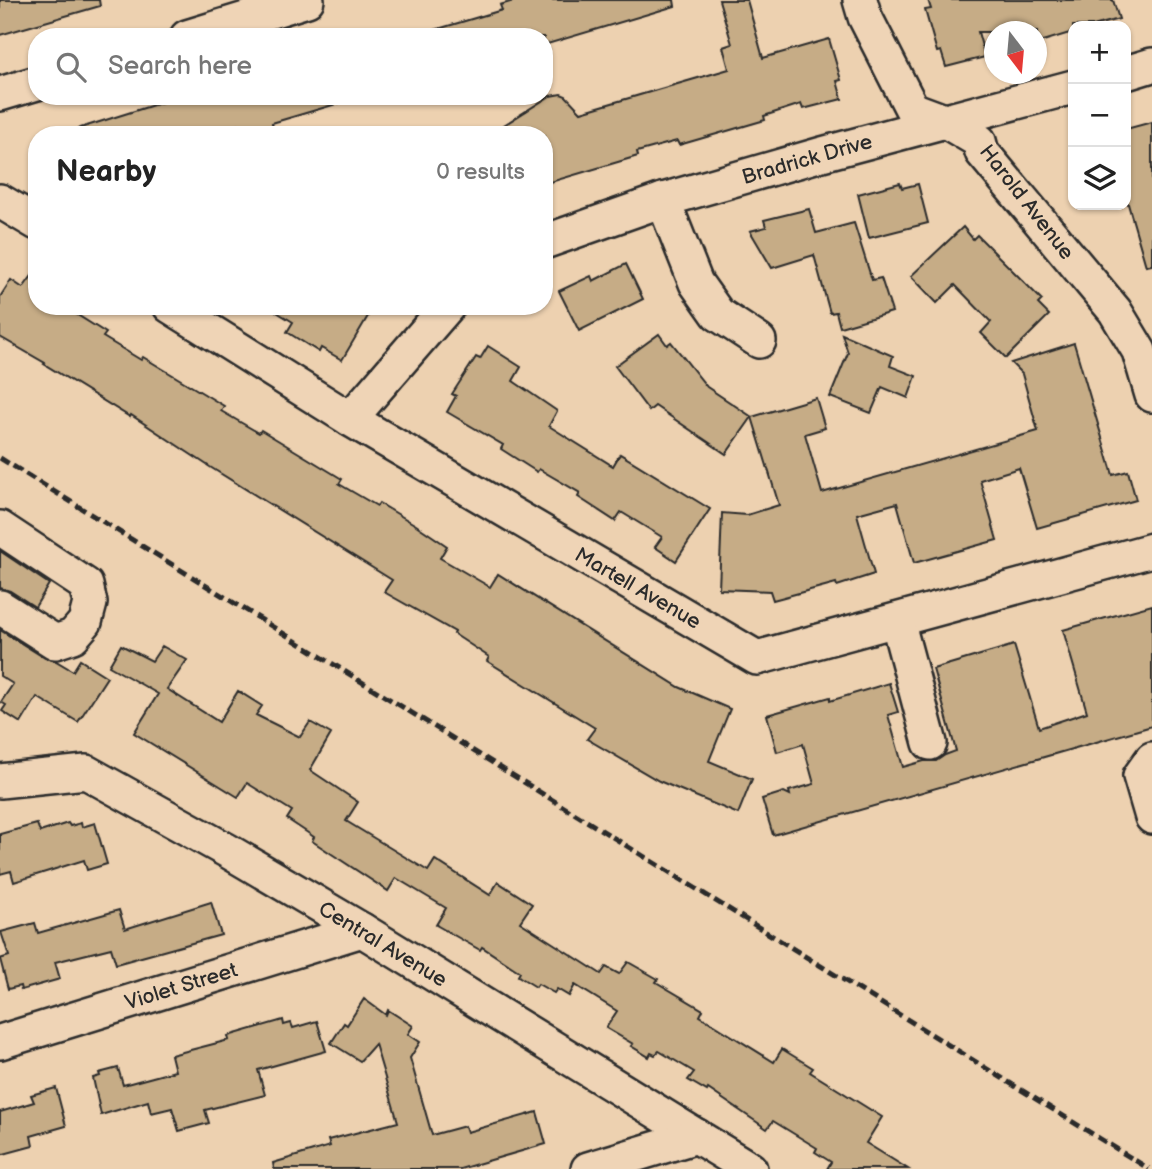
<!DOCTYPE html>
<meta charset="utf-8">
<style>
body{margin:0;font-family:"Balsamiq Sans",sans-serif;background:#f2f2f2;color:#222}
.controls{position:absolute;right:21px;top:21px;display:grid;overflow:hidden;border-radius:14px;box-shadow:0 2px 5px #0004}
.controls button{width:63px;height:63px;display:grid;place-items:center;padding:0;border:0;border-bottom:2px solid #e0e0e0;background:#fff;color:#222;font:35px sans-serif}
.compass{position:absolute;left:984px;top:21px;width:63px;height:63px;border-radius:50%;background:#fff;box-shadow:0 2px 5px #0004;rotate:164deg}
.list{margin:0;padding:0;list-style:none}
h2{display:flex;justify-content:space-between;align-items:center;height:91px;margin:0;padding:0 28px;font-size:30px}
h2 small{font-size:23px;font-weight:400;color:#767676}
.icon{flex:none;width:38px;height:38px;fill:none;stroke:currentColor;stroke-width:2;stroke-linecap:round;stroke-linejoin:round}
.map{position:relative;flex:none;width:1152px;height:1169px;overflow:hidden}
.search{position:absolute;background:#fff;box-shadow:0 2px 5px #0004;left:28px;top:28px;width:525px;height:77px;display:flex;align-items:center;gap:18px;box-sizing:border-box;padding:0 24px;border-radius:28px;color:#767676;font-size:26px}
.panel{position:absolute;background:#fff;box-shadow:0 2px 5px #0004;left:28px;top:126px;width:525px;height:189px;border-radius:28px}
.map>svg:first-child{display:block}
.building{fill:#c6ac86;stroke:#2b2b2b;stroke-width:2}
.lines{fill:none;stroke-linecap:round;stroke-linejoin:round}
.minor-casing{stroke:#2b2b2b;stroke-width:38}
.minor{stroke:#efd4b6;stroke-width:33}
.rail{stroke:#2b2b2b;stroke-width:5;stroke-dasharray:10 5;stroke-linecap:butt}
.labels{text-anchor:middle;stroke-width:7;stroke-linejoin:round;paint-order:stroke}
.street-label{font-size:21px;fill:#2b2b2b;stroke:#efd4b6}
</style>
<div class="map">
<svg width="1152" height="1169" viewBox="0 0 1152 1169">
<rect width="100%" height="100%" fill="#edd1b0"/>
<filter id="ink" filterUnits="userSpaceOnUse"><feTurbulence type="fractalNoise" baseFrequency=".0143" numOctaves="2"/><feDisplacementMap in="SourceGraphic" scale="14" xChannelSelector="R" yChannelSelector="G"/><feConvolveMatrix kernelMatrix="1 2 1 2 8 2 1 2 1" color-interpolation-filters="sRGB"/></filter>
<g filter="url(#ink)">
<g class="building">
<path d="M 0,0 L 99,0 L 100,6 L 0,35 Z"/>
<path d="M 517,0 L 674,0 L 675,6 L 544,45 L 544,37 L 432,37 L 431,31 L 502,10 L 500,5 Z"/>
<path d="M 719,0 L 747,0 L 763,58 L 829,39 L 841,80 L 837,81 L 842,99 L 803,109 L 801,104 L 764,116 L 765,120 L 679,145 L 677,141 L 637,152 L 638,156 L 544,184 L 544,135 L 488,135 L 550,96 L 561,94 L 566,96 L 581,112 L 729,69 L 723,47 L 732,44 Z"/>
<path d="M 928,0 L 1113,0 L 1119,19 L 1093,26 L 1073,26 L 1073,32 L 1037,43 L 1037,32 L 978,32 L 985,57 L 946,67 L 941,51 L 937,52 L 925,10 L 931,9 Z"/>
<path d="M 182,96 L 342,96 L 343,102 L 272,123 L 273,127 L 249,135 L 241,135 L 238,125 L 206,135 L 75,135 L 74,130 Z"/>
<path d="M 1152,122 L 1152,265 L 1146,266 L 1126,197 L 1126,129 Z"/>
<path d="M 900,183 L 902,188 L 918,184 L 928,223 L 869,238 L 858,194 Z"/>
<path d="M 809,209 L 816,233 L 854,223 L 872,280 L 881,278 L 892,312 L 840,327 L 836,312 L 830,313 L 814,255 L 772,268 L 750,231 L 766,227 L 764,220 Z"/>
<path d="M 963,227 L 973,239 L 977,235 L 1042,300 L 1038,304 L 1049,315 L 1006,358 L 981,333 L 991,322 L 955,285 L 937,303 L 911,276 Z"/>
<path d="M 626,264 L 643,299 L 579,331 L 559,291 L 591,276 L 593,281 Z"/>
<path d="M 37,269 L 37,306 L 63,306 L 106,333 L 103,337 L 141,360 L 143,357 L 224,406 L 221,411 L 259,433 L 261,430 L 342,479 L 339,484 L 377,506 L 379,503 L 416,525 L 447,546 L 440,558 L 490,587 L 498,574 L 679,687 L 730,709 L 709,761 L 752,779 L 738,814 L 659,781 L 587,739 L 595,728 L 487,661 L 489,657 L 454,634 L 455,632 L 384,592 L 392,580 L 210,467 L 131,415 L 130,417 L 44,364 L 45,363 L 0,337 L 0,297 L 11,280 L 23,288 Z"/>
<path d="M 267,306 L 374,306 L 342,360 L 321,348 L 319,352 L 287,332 L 293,322 Z"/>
<path d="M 659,334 L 667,345 L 671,342 L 707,387 L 752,417 L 726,454 L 655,406 L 649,411 L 615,366 Z"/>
<path d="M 842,334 L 893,356 L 890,366 L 916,376 L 908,398 L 882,387 L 871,413 L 830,397 L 848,353 Z"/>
<path d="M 1074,343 L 1113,475 L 1128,471 L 1136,500 L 1037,528 L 1019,468 L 980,480 L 997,540 L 914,563 L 897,503 L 857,514 L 874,574 L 837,586 L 836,583 L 773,600 L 770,591 L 719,589 L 722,513 L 747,515 L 779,505 L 752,417 L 816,398 L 825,428 L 805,434 L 822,493 L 1038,431 L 1022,374 L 1011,363 Z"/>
<path d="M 488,346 L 521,367 L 513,381 L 557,411 L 549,426 L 613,466 L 620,454 L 710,509 L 676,561 L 655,547 L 662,537 L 621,512 L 615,521 L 578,497 L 580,493 L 539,469 L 537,472 L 501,449 L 503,445 L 447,412 L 456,396 L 452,394 L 476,357 L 480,359 Z"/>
<path d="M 0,551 L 49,584 L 35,607 L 10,591 L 0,588 Z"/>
<path d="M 1152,605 L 1152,726 L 773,835 L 762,799 L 784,792 L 790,795 L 789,791 L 814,784 L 803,744 L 777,752 L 767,715 L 830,697 L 830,701 L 889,683 L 898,712 L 888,715 L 903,767 L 924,761 L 936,761 L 945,755 L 956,751 L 933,669 L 1014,645 L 1039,728 L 1087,712 L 1063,630 Z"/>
<path d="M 0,630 L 45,658 L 56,661 L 73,671 L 80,660 L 107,677 L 78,722 L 37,697 L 21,723 L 2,711 L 6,705 L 1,702 L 13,684 L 0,676 Z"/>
<path d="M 121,645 L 152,661 L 162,646 L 187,660 L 167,689 L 219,722 L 238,691 L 262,706 L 256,715 L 300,737 L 310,722 L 331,734 L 310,770 L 358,802 L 346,821 L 428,871 L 435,860 L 490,895 L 498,882 L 532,904 L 520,922 L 601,974 L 606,967 L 619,974 L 628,962 L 658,979 L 656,982 L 703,1010 L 700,1016 L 774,1062 L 782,1049 L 813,1068 L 810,1072 L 882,1117 L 866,1143 L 908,1169 L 827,1169 L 831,1162 L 815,1152 L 817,1148 L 773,1121 L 767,1129 L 708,1089 L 707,1091 L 688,1080 L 694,1072 L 659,1051 L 655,1055 L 651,1053 L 649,1057 L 631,1046 L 633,1044 L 606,1028 L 617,1011 L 575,985 L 569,996 L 557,989 L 554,993 L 538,984 L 536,987 L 518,976 L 520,972 L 482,947 L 480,950 L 436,925 L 446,908 L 396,878 L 388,891 L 312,841 L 314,837 L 287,819 L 292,811 L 247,783 L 238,797 L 134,733 L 158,694 L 109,666 Z"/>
<path d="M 68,823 L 70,826 L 81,823 L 82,827 L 95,823 L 107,864 L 87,870 L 84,860 L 14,882 L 11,871 L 0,874 L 0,834 L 37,824 L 40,832 Z"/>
<path d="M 211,902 L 221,935 L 116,964 L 111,948 L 55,962 L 60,979 L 21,990 L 20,986 L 8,989 L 0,959 L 9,956 L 1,932 L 35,923 L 38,933 L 119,910 L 125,929 Z"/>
<path d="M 364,999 L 386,1015 L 388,1010 L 413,1026 L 408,1034 L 420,1042 L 410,1058 L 432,1135 L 465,1126 L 467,1132 L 537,1112 L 546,1144 L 460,1169 L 274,1169 L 273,1163 L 330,1146 L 328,1140 L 398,1122 L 375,1044 L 360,1061 L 331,1043 L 344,1023 L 347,1025 Z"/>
<path d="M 283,1020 L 284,1025 L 291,1023 L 293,1028 L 317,1021 L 326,1051 L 258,1070 L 265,1095 L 205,1110 L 209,1123 L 179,1131 L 172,1108 L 151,1113 L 148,1101 L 101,1115 L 93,1078 L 100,1076 L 99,1073 L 118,1068 L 123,1085 L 175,1071 L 171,1055 L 229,1040 L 228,1036 Z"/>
<path d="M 56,1088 L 66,1126 L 31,1136 L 33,1146 L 0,1155 L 0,1112 L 34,1102 L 31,1095 Z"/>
</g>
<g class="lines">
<defs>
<g id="minor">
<path d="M 860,0 L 865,17 L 912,109 L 947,122 L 979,141 L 982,152 L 1115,311 L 1139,351 L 1152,395"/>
<path d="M 187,37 L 307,0"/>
<path d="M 1126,73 L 1152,65"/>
<path d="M 0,94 L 37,83"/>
<path d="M 663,200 L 696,283 L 718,314 L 759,341"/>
<path d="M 0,201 L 37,223"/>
<path d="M 544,242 L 663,200 L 822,154 L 1073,87"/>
<path d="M 170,306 L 350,419 L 757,658 L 1152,550"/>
<path d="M 350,419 L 448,306"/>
<path d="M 0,528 L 86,585 L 90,603 L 85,622 L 73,636 L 55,642 L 0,607"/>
<path d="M 897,620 L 930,743"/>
<path d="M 1152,759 L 1140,776 L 1152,817"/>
<path d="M 0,781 L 86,772 L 228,851 L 362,930 L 750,1169"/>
<path d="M 0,1042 L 362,930"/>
<path d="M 588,1169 L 697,1136"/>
</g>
</defs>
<use href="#minor" class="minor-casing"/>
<use href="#minor" class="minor"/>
<path class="rail" d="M 0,458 L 1149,1169"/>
</g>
</g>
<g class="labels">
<g class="street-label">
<text transform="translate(807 159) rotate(-16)" y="7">Bradrick Drive</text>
<text transform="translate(1027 202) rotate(52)" y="7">Harold Avenue</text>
<text transform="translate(638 588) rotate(30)" y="7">Martell Avenue</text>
<text transform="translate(383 944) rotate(31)" y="7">Central Avenue</text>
<text transform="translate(181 986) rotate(-17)" y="7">Violet Street</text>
</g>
</g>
</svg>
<div class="controls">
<button>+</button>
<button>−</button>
<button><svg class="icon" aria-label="layers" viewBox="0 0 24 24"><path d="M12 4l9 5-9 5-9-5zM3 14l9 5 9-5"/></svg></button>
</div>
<svg class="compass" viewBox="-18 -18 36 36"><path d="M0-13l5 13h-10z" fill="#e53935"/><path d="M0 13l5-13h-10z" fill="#767676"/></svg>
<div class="search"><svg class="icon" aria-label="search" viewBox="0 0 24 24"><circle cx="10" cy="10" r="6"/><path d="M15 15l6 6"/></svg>Search here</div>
<section class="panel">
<h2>Nearby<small>0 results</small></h2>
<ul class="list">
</ul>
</section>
</div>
